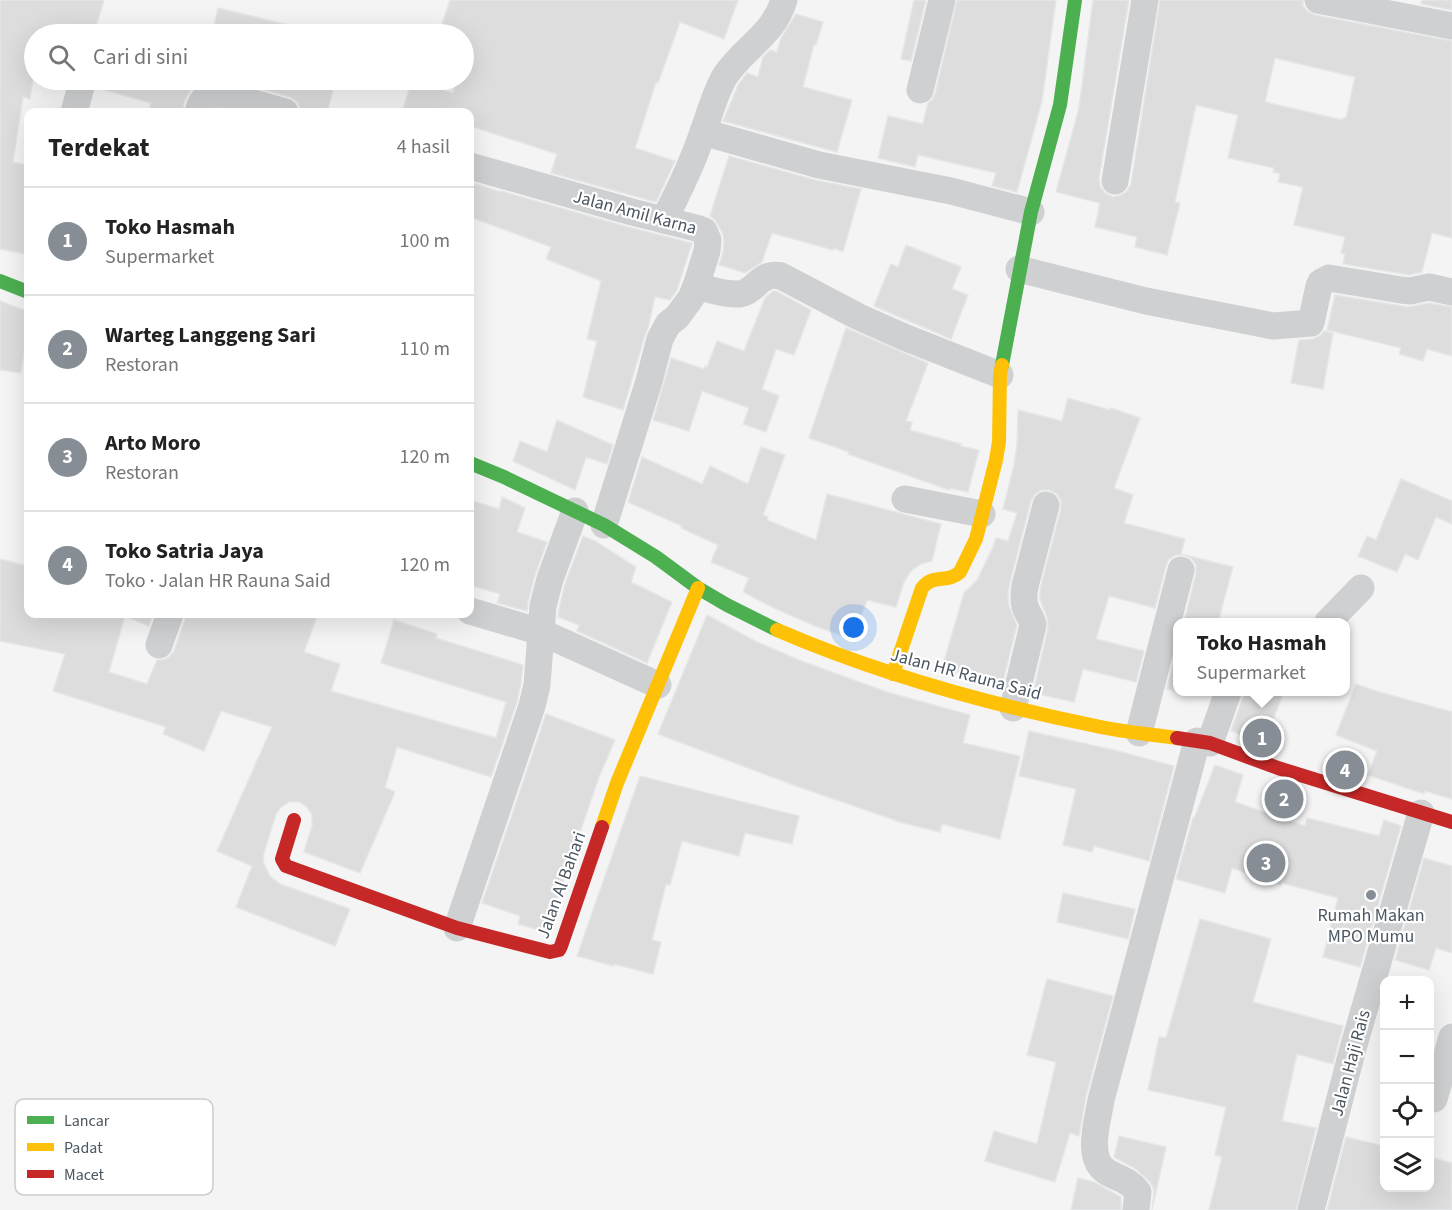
<!DOCTYPE html>
<html lang="id">
<meta charset="utf-8">
<style>
body{margin:0;font-family:"Source Sans 3",sans-serif;background:#f6f6f6;color:#222}
.controls{position:absolute;right:18px;bottom:18px;display:grid;overflow:hidden;border-radius:12px;box-shadow:0 6px 24px #0002}
.controls button{width:54px;height:54px;display:grid;place-items:center;padding:0;border:0;border-bottom:2px solid #e0e0e0;background:#fff;color:#222;font:30px sans-serif}
.you{position:absolute;left:854px;top:628px;width:21px;height:21px;margin:-15px;border:4px solid #fff;border-radius:50%;background:#1a73e8;box-shadow:0 0 0 9px #1a73e833}
.badge{display:grid;place-items:center;width:39px;height:39px;border-radius:50%;background:#868d94;color:#fff;font-size:20px;font-weight:700}
.pin{position:absolute;translate:-50% -50%;border:3px solid #fff;box-shadow:0 2px 6px #0006}
.popup{position:absolute;left:1173px;top:618px;width:177px;height:78px;box-sizing:border-box;display:grid;place-content:center;border-radius:12px;background:#fff;filter:drop-shadow(0 2px 4px #0005);font-size:20px;white-space:nowrap;color:#767676}
.popup b{font-size:22px;color:#222}
.popup::after{content:'';position:absolute;left:50%;top:100%;margin-left:-12px;border:12px solid transparent;border-top-color:#fff}
.list{margin:0;padding:0;list-style:none}
h2{display:flex;justify-content:space-between;align-items:center;height:78px;margin:0;padding:0 24px;font-size:26px}
h2 small{font-size:20px;font-weight:400;color:#767676}
.list li{display:grid;grid-template-columns:39px 1fr auto;gap:18px;align-items:center;box-sizing:border-box;height:108px;padding:0 24px;border-top:2px solid #e0e0e0}
.list b{display:block;font-size:22px;white-space:nowrap}
.list p{margin:0;font-size:20px;white-space:nowrap;color:#767676}
.list em{font-size:20px;font-style:normal;color:#767676}
.icon{flex:none;width:33px;height:33px;fill:none;stroke:currentColor;stroke-width:2;stroke-linecap:round;stroke-linejoin:round}
.map{position:relative;flex:none;width:1452px;height:1210px;overflow:hidden}
.search{position:absolute;background:#fff;box-shadow:0 6px 24px #0002;left:24px;top:24px;width:450px;height:66px;display:flex;align-items:center;gap:15px;box-sizing:border-box;padding:0 21px;border-radius:33px;color:#767676;font-size:22px}
.panel{position:absolute;background:#fff;box-shadow:0 6px 24px #0002;left:24px;top:108px;width:450px;height:510px;border-radius:12px}
.map>svg:first-child{display:block}
.building{fill:#ddddde;stroke:#e5e6e7;stroke-width:1.5;fill-rule:evenodd}
.lines{fill:none;stroke-linecap:round;stroke-linejoin:round}
.street{stroke:#ced0d2;stroke-width:27}
.fast{stroke:#4caf50;stroke-width:14}
.slow{stroke:#ffc107;stroke-width:14}
.jam{stroke:#c62828;stroke-width:14}
.poi-dot{fill:#868d94;stroke:#fff;stroke-width:2}
.labels{text-anchor:middle;stroke-width:4.5;stroke-linejoin:round;paint-order:stroke}
.street-label{font-size:18px;fill:#4a5661;stroke:#fff}
.poi-label{font-size:18px;fill:#4a5661;stroke:#fff}
.key{fill:#fff;stroke:#c9ccd0;stroke-width:1.5}
.key-label{font-size:16px;fill:#4a5661}
</style>
<div class="map">
<svg width="1452" height="1210" viewBox="0 0 1452 1210">
<rect width="100%" height="100%" fill="#f4f4f4"/>
<g class="building">
<path d="M 0,0 L 104,0 L 94,34 L 34,34 L 34,75 L 30,99 L 23,97 L 13,162 L 28,165 L 28,241 L 26,254 L 0,249 Z"/>
<path d="M 450,0 L 738,0 L 724,39 L 680,22 L 658,83 L 656,82 L 635,148 L 675,161 L 656,202 L 551,173 L 557,154 L 470,126 L 470,112 L 402,112 L 412,80 L 453,93 L 457,80 L 464,80 L 464,34 L 441,27 Z"/>
<path d="M 914,0 L 926,0 L 911,61 L 901,59 Z"/>
<path d="M 957,0 L 1056,0 L 1042,101 L 1017,192 L 992,186 L 996,173 L 918,155 L 915,167 L 878,158 L 888,116 L 923,124 L 928,103 L 932,100 L 935,94 Z"/>
<path d="M 1093,0 L 1129,0 L 1099,178 L 1100,186 L 1105,193 L 1113,197 L 1121,195 L 1127,191 L 1131,184 L 1160,0 L 1303,0 L 1303,6 L 1307,11 L 1315,15 L 1452,41 L 1452,238 L 1432,233 L 1422,272 L 1409,275 L 1343,264 L 1345,254 L 1341,253 L 1345,237 L 1294,225 L 1303,187 L 1278,182 L 1280,174 L 1273,172 L 1274,168 L 1228,158 L 1238,115 L 1196,105 L 1175,202 L 1180,203 L 1167,255 L 1135,247 L 1137,237 L 1095,227 L 1100,203 L 1056,192 L 1079,108 ZM 1275,58 L 1355,77 L 1346,118 L 1343,118 L 1343,120 L 1265,102 Z"/>
<path d="M 1422,0 L 1452,0 L 1452,10 L 1421,4 Z"/>
<path d="M 218,8 L 293,26 L 292,34 L 212,34 Z"/>
<path d="M 796,14 L 823,22 L 816,45 L 814,44 L 803,87 L 852,100 L 837,152 L 723,121 L 738,85 L 747,73 L 758,77 L 763,57 L 770,50 L 777,52 L 781,38 Z"/>
<path d="M 98,80 L 208,80 L 198,84 L 190,91 L 184,102 L 183,112 L 149,112 L 151,103 L 97,88 Z"/>
<path d="M 229,80 L 336,80 L 327,112 L 300,112 L 300,108 L 297,102 L 290,97 Z"/>
<path d="M 729,156 L 815,180 L 861,189 L 843,252 L 834,248 L 833,250 L 772,233 L 762,262 L 745,273 L 719,265 L 723,252 L 724,241 L 723,234 L 715,220 L 710,216 Z"/>
<path d="M 470,182 L 501,192 L 501,191 L 628,227 L 692,243 L 677,290 L 670,300 L 655,297 L 648,328 L 645,335 L 623,410 L 583,397 L 597,341 L 587,339 L 601,281 L 546,259 L 551,247 L 470,217 Z"/>
<path d="M 906,245 L 961,267 L 952,289 L 968,295 L 951,339 L 874,306 L 891,264 L 898,267 Z"/>
<path d="M 773,291 L 776,291 L 811,310 L 794,355 L 776,349 L 762,389 L 779,396 L 766,432 L 743,424 L 749,408 L 702,391 L 689,431 L 653,420 L 671,358 L 704,369 L 705,366 L 707,367 L 717,341 L 744,351 L 765,298 Z"/>
<path d="M 1335,295 L 1408,307 L 1429,303 L 1452,307 L 1452,356 L 1427,349 L 1423,361 L 1399,354 L 1401,348 L 1327,330 Z"/>
<path d="M 0,301 L 21,309 L 28,310 L 28,330 L 21,373 L 0,370 Z"/>
<path d="M 846,328 L 928,363 L 906,421 L 912,422 L 910,430 L 961,444 L 960,446 L 979,450 L 968,492 L 950,488 L 949,490 L 848,454 L 849,452 L 809,438 Z"/>
<path d="M 1324,331 L 1333,333 L 1323,389 L 1291,383 L 1299,340 L 1313,339 L 1321,335 Z"/>
<path d="M 1068,398 L 1110,410 L 1111,408 L 1140,418 L 1114,488 L 1133,495 L 1124,523 L 1185,539 L 1181,554 L 1233,567 L 1218,622 L 1184,622 L 1196,573 L 1196,565 L 1192,559 L 1184,555 L 1176,555 L 1169,559 L 1166,566 L 1155,608 L 1109,596 L 1096,639 L 1144,651 L 1136,682 L 1083,669 L 1074,702 L 1033,693 L 1048,628 L 1047,617 L 1040,600 L 1040,589 L 1061,508 L 1061,501 L 1057,494 L 1049,490 L 1042,490 L 1035,494 L 1031,501 L 1010,582 L 1008,595 L 1009,606 L 1017,625 L 1002,685 L 942,668 L 964,593 L 977,580 L 993,547 L 996,538 L 1008,541 L 1017,513 L 1003,509 L 1014,465 L 1017,445 L 1018,410 L 1062,421 Z"/>
<path d="M 557,420 L 613,445 L 607,464 L 586,457 L 575,490 L 513,461 L 520,441 L 547,452 Z"/>
<path d="M 761,447 L 785,455 L 763,515 L 768,517 L 767,520 L 816,540 L 827,494 L 941,524 L 932,561 L 921,564 L 911,571 L 904,582 L 896,607 L 867,600 L 853,639 L 817,627 L 774,608 L 743,592 L 749,578 L 711,562 L 718,545 L 681,528 L 682,526 L 628,502 L 642,457 L 702,484 L 710,466 L 748,484 Z"/>
<path d="M 1401,479 L 1452,501 L 1452,524 L 1436,517 L 1418,560 L 1405,554 L 1397,572 L 1358,556 L 1367,536 L 1376,540 Z"/>
<path d="M 502,497 L 525,508 L 517,532 L 547,542 L 535,575 L 528,602 L 527,611 L 497,603 L 500,594 L 470,585 L 470,500 L 499,509 Z"/>
<path d="M 583,536 L 595,541 L 636,567 L 631,582 L 672,602 L 647,663 L 577,631 L 579,625 L 558,617 L 559,609 L 565,584 Z"/>
<path d="M 0,559 L 28,566 L 28,614 L 153,614 L 149,626 L 125,616 L 109,672 L 147,684 L 157,660 L 162,660 L 169,657 L 174,651 L 185,619 L 185,614 L 318,614 L 304,652 L 340,664 L 331,691 L 496,738 L 506,702 L 381,663 L 394,620 L 437,634 L 436,638 L 523,665 L 521,683 L 517,702 L 491,777 L 397,747 L 385,787 L 395,792 L 360,873 L 304,852 L 312,826 L 312,815 L 307,807 L 299,802 L 289,802 L 281,807 L 276,814 L 264,853 L 263,861 L 266,868 L 270,876 L 280,884 L 350,909 L 335,946 L 236,907 L 252,866 L 217,851 L 272,727 L 221,711 L 204,751 L 163,734 L 166,727 L 53,691 L 65,654 L 0,641 Z"/>
<path d="M 707,615 L 757,642 L 804,662 L 887,692 L 970,715 L 963,743 L 1020,756 L 1000,839 L 942,824 L 940,832 L 895,821 L 895,820 L 796,786 L 658,734 Z"/>
<path d="M 1174,659 L 1178,660 L 1178,692 L 1167,689 Z"/>
<path d="M 1356,684 L 1376,691 L 1452,712 L 1452,799 L 1425,791 L 1424,794 L 1368,775 L 1377,751 L 1336,735 Z"/>
<path d="M 1243,692 L 1284,692 L 1264,743 L 1231,731 L 1243,697 Z"/>
<path d="M 546,714 L 615,740 L 599,777 L 546,932 L 518,924 L 520,916 L 482,903 Z"/>
<path d="M 1029,731 L 1118,751 L 1174,766 L 1149,861 L 1094,846 L 1092,852 L 1063,845 L 1076,789 L 1019,776 Z"/>
<path d="M 1215,765 L 1243,775 L 1235,802 L 1305,826 L 1307,818 L 1379,836 L 1384,820 L 1401,826 L 1360,967 L 1323,957 L 1338,898 L 1282,883 L 1281,885 L 1232,868 L 1225,893 L 1176,879 L 1193,818 L 1194,819 Z"/>
<path d="M 640,776 L 799,816 L 792,844 L 745,833 L 739,856 L 682,841 L 670,885 L 666,884 L 652,940 L 661,942 L 653,974 L 614,964 L 614,966 L 577,956 Z"/>
<path d="M 1424,858 L 1452,866 L 1452,953 L 1436,948 L 1429,970 L 1395,960 Z"/>
<path d="M 1063,893 L 1135,909 L 1128,939 L 1057,922 Z"/>
<path d="M 1200,919 L 1271,939 L 1253,1002 L 1343,1026 L 1333,1064 L 1297,1054 L 1282,1121 L 1316,1128 L 1296,1210 L 1209,1210 L 1222,1157 L 1215,1155 L 1226,1107 L 1148,1090 L 1159,1037 L 1166,1038 Z"/>
<path d="M 1047,979 L 1113,996 L 1086,1096 L 1079,1136 L 1070,1133 L 1055,1182 L 985,1161 L 994,1131 L 1037,1144 L 1056,1062 L 1027,1055 Z"/>
<path d="M 1119,1136 L 1166,1147 L 1152,1210 L 1154,1193 L 1153,1187 L 1150,1182 L 1136,1169 L 1114,1157 Z"/>
<path d="M 1346,1137 L 1384,1146 L 1384,1188 L 1430,1188 L 1430,1157 L 1452,1163 L 1452,1210 L 1327,1210 Z"/>
<path d="M 1078,1178 L 1094,1182 L 1121,1197 L 1121,1210 L 1071,1210 Z"/>
</g>
<g class="lines">
<g class="street">
<path d="M 1318,0 L 1452,26"/>
<path d="M 920,90 L 942,0"/>
<path d="M 74,112 L 83,80"/>
<path d="M 198,112 C 202,97 206,94 222,94 L 285,112"/>
<path d="M 703,132 L 819,165 L 951,191 L 1031,212"/>
<path d="M 470,166 L 632,212 L 696,228 L 704,231 L 708,240 L 707,251 L 696,286 L 691,298 L 677,317 L 668,324 L 660,339 L 649,381 L 604,525"/>
<path d="M 1115,181 L 1145,0"/>
<path d="M 664,220 C 679,191 693,162 703,132 C 710,113 715,93 725,76 C 744,47 773,36 784,0"/>
<path d="M 1019,269 L 1146,301 L 1273,326 L 1311,323 L 1319,286 L 1321,282 L 1329,278 L 1401,290 L 1410,291 L 1429,287 L 1452,292"/>
<path d="M 696,286 C 709,289 725,295 739,294 C 756,292 760,271 781,276 L 859,317 L 904,337 L 1000,375"/>
<path d="M 905,499 L 982,514"/>
<path d="M 470,611 L 541,632 L 658,685"/>
<path d="M 1328,622 L 1361,588"/>
<path d="M 159,645 L 170,614"/>
<path d="M 1013,708 L 1033,625 C 1032,618 1027,613 1025,606 C 1023,599 1024,593 1025,586 L 1046,505"/>
<path d="M 1139,733 L 1181,570"/>
<path d="M 1210,743 L 1228,692"/>
<path d="M 457,928 L 532,706 L 537,685 L 543,606 L 550,579 L 575,511"/>
<path d="M 1434,1099 L 1452,1037"/>
<path d="M 1136,1210 L 1138,1192 C 1129,1180 1119,1179 1107,1172 C 1085,1159 1098,1120 1101,1100 L 1197,741"/>
<path d="M 1311,1210 L 1352,1052 L 1421,813"/>
</g>
<g class="fast">
<path d="M 0,281 L 28,292"/>
<path d="M 1002,365 L 1031,212 L 1060,105 L 1075,0"/>
<path d="M 470,463 L 504,477 L 604,525 L 656,557 L 698,588 L 727,605 L 777,630"/>
</g>
<g class="slow">
<path d="M 777,630 C 879,674 987,704 1096,726 C 1122,732 1150,734 1177,738"/>
<path d="M 893,674 L 922,588 C 934,573 947,584 960,572 L 976,539 L 996,460 L 999,442 L 1000,375 L 1002,365"/>
<path d="M 602,827 L 617,783 L 698,588"/>
</g>
<g class="jam">
<path d="M 1177,738 L 1210,743 L 1278,768 L 1452,822"/>
<path d="M 294,820 L 282,859 L 286,866 L 457,928 L 550,952 L 559,950 L 561,946 L 602,827"/>
</g>
</g>
<circle class="poi-dot" cx="1371" cy="895" r="6"/>
<g class="labels">
<g class="street-label">
<text transform="translate(635 212) rotate(15)" y="6">Jalan Amil Karna</text>
<text transform="translate(966 674) rotate(15)" y="6">Jalan HR Rauna Said</text>
<text transform="translate(561 885) rotate(-70)" y="6">Jalan Al Bahari</text>
<text transform="translate(1350 1063) rotate(-75)" y="6">Jalan Haji Rais</text>
</g>
<g class="poi-label">
<text x="1371" y="921">Rumah Makan<tspan x="1371" dy="21">MPO Mumu</tspan></text>
</g>
</g>
<rect x="15" y="1099" width="198" height="96" rx="9" class="key"/>
<rect x="27" y="1116" width="27" height="8" fill="#4caf50"/>
<rect x="27" y="1143" width="27" height="8" fill="#ffc107"/>
<rect x="27" y="1170" width="27" height="8" fill="#c62828"/>
<g class="key-label">
<text x="64" y="1126">Lancar</text>
<text x="64" y="1153">Padat</text>
<text x="64" y="1180">Macet</text>
</g>
</svg>
<div class="controls">
<button>+</button>
<button>−</button>
<button><svg class="icon" aria-label="locate" viewBox="0 0 24 24"><circle cx="12" cy="12" r="6"/><path d="M12 2v4M12 18v4M2 12h4M18 12h4"/></svg></button>
<button><svg class="icon" aria-label="layers" viewBox="0 0 24 24"><path d="M12 4l9 5-9 5-9-5zM3 14l9 5 9-5"/></svg></button>
</div>
<div class="you"></div>
<div class="pin badge" style="left:1262px;top:738px">1</div>
<div class="popup"><b>Toko Hasmah</b>Supermarket</div>
<div class="pin badge" style="left:1284px;top:799px">2</div>
<div class="pin badge" style="left:1266px;top:863px">3</div>
<div class="pin badge" style="left:1345px;top:770px">4</div>
<div class="search"><svg class="icon" aria-label="search" viewBox="0 0 24 24"><circle cx="10" cy="10" r="6"/><path d="M15 15l6 6"/></svg>Cari di sini</div>
<section class="panel">
<h2>Terdekat<small>4 hasil</small></h2>
<ul class="list">
<li><span class="badge">1</span><div><b>Toko Hasmah</b><p>Supermarket</p></div><em>100 m</em></li>
<li><span class="badge">2</span><div><b>Warteg Langgeng Sari</b><p>Restoran</p></div><em>110 m</em></li>
<li><span class="badge">3</span><div><b>Arto Moro</b><p>Restoran</p></div><em>120 m</em></li>
<li><span class="badge">4</span><div><b>Toko Satria Jaya</b><p>Toko · Jalan HR Rauna Said</p></div><em>120 m</em></li>
</ul>
</section>
</div>
